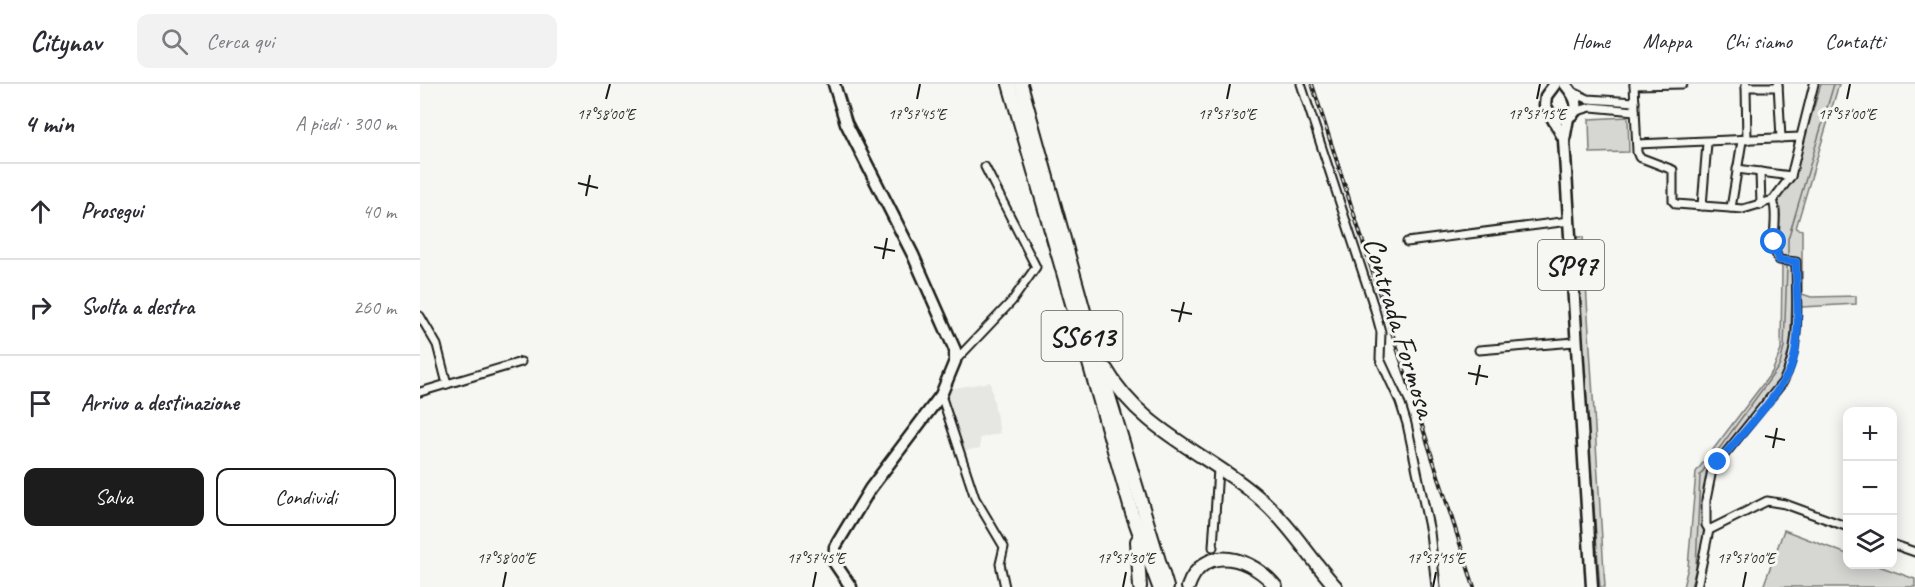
<!DOCTYPE html>
<html lang="it">
<meta charset="utf-8">
<style>
body{margin:0;font-family:Caveat,sans-serif;background:#f2f2f3;color:#2b2b33}
.controls{position:absolute;right:18px;bottom:18px;display:grid;overflow:hidden;border-radius:12px;box-shadow:0 3px 15px #0003}
.controls button{width:54px;height:54px;display:grid;place-items:center;padding:0;border:0;border-bottom:2px solid #e1e1e2;background:#fff;color:#2b2b33;font:30px sans-serif}
.stop{position:absolute;width:18px;height:18px;margin:-14px;border:4px solid #1a73e8;border-radius:50%;background:#fff}
.stop.end{background:#1a73e8;border-color:#fff;box-shadow:0 2px 6px #0008}
.list{margin:0;padding:0;list-style:none}
h2{display:flex;justify-content:space-between;align-items:center;height:78px;margin:0;padding:0 24px;font-size:26px}
h2 small{font-size:20px;font-weight:400;color:#7c7c81}
.list li{display:grid;grid-template-columns:39px 1fr auto;gap:18px;align-items:center;box-sizing:border-box;height:96px;padding:0 24px;border-top:2px solid #e1e1e2}
.list b{display:block;font-size:22px;white-space:nowrap}
.list em{font-size:20px;font-style:normal;color:#7c7c81}
.actions{display:flex;gap:12px;padding:18px 24px}
.actions a{flex:1;padding:14px 0;border:2px solid #1c1c1c;border-radius:12px;text-align:center;font-size:21px;color:#1c1c1c}
.actions .main{background:#1c1c1c;color:#fff}
.icon{flex:none;width:33px;height:33px;fill:none;stroke:currentColor;stroke-width:2;stroke-linecap:round;stroke-linejoin:round}
.map{position:relative;flex:none;width:1495px;height:503px;overflow:hidden}
header{display:flex;align-items:center;gap:36px;box-sizing:border-box;height:84px;padding:0 30px;background:#fff;border-bottom:2px solid #e1e1e2}
header strong{font-size:28px}
nav{display:flex;gap:33px;margin-inline-start:auto;font-size:21px}
.search{width:420px;height:54px;background:#f2f2f3;display:flex;align-items:center;gap:15px;box-sizing:border-box;padding:0 21px;border-radius:12px;color:#7c7c81;font-size:22px}
main{display:flex}
aside{flex:1;background:#fff}
.map>svg:first-child{display:block}
.built{fill:#e6e6e2}
.green{fill:#d6d6d2;stroke:#797977;stroke-width:1.5}
.lines{fill:none;stroke-linecap:round;stroke-linejoin:round}
.stream{stroke:#727271;stroke-width:1.5}
.street-casing{stroke:#1c1c1c;stroke-width:11}
.secondary-casing{stroke:#1c1c1c;stroke-width:15}
.primary-casing{stroke:#1c1c1c;stroke-width:15}
.highway-casing{stroke:#1c1c1c;stroke-width:16}
.street{stroke:#f6f6f2;stroke-width:7}
.secondary{stroke:#f6f6f2;stroke-width:10}
.primary{stroke:#f6f6f2;stroke-width:10}
.highway{stroke:#f6f6f2;stroke-width:12}
.rail-casing{stroke:#1c1c1c;stroke-width:4}
.rail{stroke:#f6f6f2;stroke-width:1.5;stroke-dasharray:4.5;stroke-linecap:butt}
.route{stroke:#1a73e8;stroke-width:8}
.ticks{fill:none;stroke:#1c1c1c;stroke-width:2}
.labels{text-anchor:middle;stroke-width:6;stroke-linejoin:round;paint-order:stroke}
.shield{fill:#f6f6f2;stroke:#5d5d5c;stroke-width:1.5}
.shield-label{font-size:28px;font-weight:bold;fill:#1c1c1c}
.street-label{font-size:30px;fill:#1c1c1c;stroke:#f6f6f2}
.ticks-label{font-size:15px;text-anchor:middle;fill:#1c1c1c;stroke:#f6f6f2;stroke-width:6;stroke-linejoin:round;paint-order:stroke}
</style>
<header>
<strong>Citynav</strong>
<div class="search"><svg class="icon" aria-label="search" viewBox="0 0 24 24"><circle cx="10" cy="10" r="6"/><path d="M15 15l6 6"/></svg>Cerca qui</div>
<nav><a>Home</a><a>Mappa</a><a>Chi siamo</a><a>Contatti</a></nav>
</header>
<main>
<aside>
<h2>4 min<small>A piedi · 300 m</small></h2>
<ul class="list">
<li><svg class="icon" aria-label="ahead" viewBox="0 0 24 24"><path d="M12 20V5M6 11l6-6 6 6"/></svg><div><b>Prosegui</b></div><em>40 m</em></li>
<li><svg class="icon" aria-label="right" viewBox="0 0 24 24"><path d="M7 20v-9h11M14 6l5 5-5 5"/></svg><div><b>Svolta a destra</b></div><em>260 m</em></li>
<li><svg class="icon" aria-label="arrive" viewBox="0 0 24 24"><path d="M6 21V4h12l-3 4 3 4H6"/></svg><div><b>Arrivo a destinazione</b></div></li>
</ul>
<div class="actions"><a class="main">Salva</a><a>Condividi</a></div>
</aside>
<div class="map">
<svg width="1495" height="503" viewBox="0 0 1495 503">
<rect width="100%" height="100%" fill="#f6f6f2"/>
<filter id="ink" filterUnits="userSpaceOnUse"><feTurbulence type="fractalNoise" baseFrequency=".0167" numOctaves="2"/><feDisplacementMap in="SourceGraphic" scale="12" xChannelSelector="R" yChannelSelector="G"/><feConvolveMatrix kernelMatrix="1 2 1 2 8 2 1 2 1" color-interpolation-filters="sRGB"/></filter>
<g filter="url(#ink)">
<path class="built" d="M 570,298 L 580,349 L 560,354 L 560,364 L 542,367 L 526,314 L 529,305 Z"/>
<g class="green">
<path d="M 1401,0 L 1419,0 L 1376,144 L 1382,146 L 1382,210 L 1391,213 L 1436,212 L 1436,220 L 1382,223 L 1379,221 L 1377,176 L 1362,175 L 1357,167 L 1356,118 L 1373,92 Z"/>
<path d="M 1208,33 L 1209,68 L 1170,69 L 1169,35 Z"/>
<path d="M 1352,121 L 1356,174 L 1373,180 L 1373,182 L 1370,274 L 1362,293 L 1297,377 L 1285,406 L 1283,463 L 1275,503 L 1263,503 L 1268,483 L 1276,388 L 1352,288 L 1361,266 L 1362,183 L 1353,170 Z"/>
<path d="M 1153,153 L 1163,153 L 1185,503 L 1180,503 Z"/>
<path d="M 1364,446 L 1427,470 L 1428,480 L 1456,481 L 1495,495 L 1495,503 L 1343,503 Z"/>
</g>
<g class="lines">
<g class="stream">
<path d="M 1368,172 L 1368,155 L 1414,0"/>
<path d="M 1271,503 L 1276,484 L 1280,391 L 1360,281 L 1364,263 L 1367,183"/>
</g>
<defs>
<g id="street">
<path d="M 881,0 L 955,226 L 961,248 L 960,275 L 980,318 L 987,340 L 1010,448 L 1016,503"/>
<path d="M 1214,0 L 1217,68 L 1219,73 L 1253,86 L 1253,117 L 1256,120 L 1323,125 L 1353,116 L 1371,92 L 1394,0"/>
<path d="M 1326,0 L 1326,3 L 1358,3"/>
<path d="M 1358,0 L 1361,54"/>
<path d="M 1214,1 L 1263,0"/>
<path d="M 1326,3 L 1327,56"/>
<path d="M 1153,8 L 1168,15 L 1215,18"/>
<path d="M 1154,28 L 1171,23 L 1215,27"/>
<path d="M 1217,60 L 1380,53"/>
<path d="M 1317,85 L 1371,92"/>
<path d="M 1340,88 L 1341,121"/>
<path d="M 1282,122 L 1287,59"/>
<path d="M 1311,124 L 1322,57"/>
<path d="M 987,158 L 1149,137"/>
<path d="M 0,232 L 17,261 L 27,300"/>
<path d="M 1059,266 L 1155,258"/>
<path d="M 535,277 L 592,217 L 616,183 L 565,83"/>
<path d="M 0,308 L 101,278"/>
<path d="M 521,311 L 555,414 L 584,463 L 580,480 L 585,503"/>
<path d="M 1289,446 L 1347,417 L 1365,420 L 1428,443"/>
<path d="M 1472,460 L 1495,468"/>
<path d="M 793,463 L 798,385"/>
<path d="M 1277,503 L 1289,446 L 1286,441 L 1286,416 L 1292,386 L 1363,298 C 1382,261 1376,218 1376,178 L 1359,176 C 1348,158 1360,136 1353,116"/>
</g>
<path id="secondary" d="M 414,0 L 426,39 L 493,171 L 535,266 L 535,277 L 521,311 L 450,405 L 415,463 L 414,478 L 431,503"/>
<g id="primary">
<path d="M 1135,0 L 1126,12 L 1125,21 L 1143,53"/>
<path d="M 1148,34 L 1144,56 L 1172,503"/>
<path d="M 1144,35 C 1165,27 1155,12 1145,0"/>
</g>
<g id="highway">
<path d="M 589,0 L 712,429 L 739,503"/>
<path d="M 601,0 L 674,263 L 747,503"/>
<path d="M 686,285 C 723,350 793,371 845,419 C 871,442 892,477 916,503"/>
<path d="M 717,457 L 720,503"/>
<path d="M 768,503 C 784,457 833,474 856,503"/>
</g>
</defs>
<use href="#street" class="street-casing"/>
<use href="#secondary" class="secondary-casing"/>
<use href="#primary" class="primary-casing"/>
<use href="#highway" class="highway-casing"/>
<use href="#street" class="street"/>
<use href="#secondary" class="secondary"/>
<use href="#primary" class="primary"/>
<use href="#highway" class="highway"/>
<defs>
<path id="rail" d="M 892,0 L 1054,503"/>
</defs>
<use href="#rail" class="rail-casing"/>
<use href="#rail" class="rail"/>
</g>
</g>
<g class="lines" filter="url(#ink)">
<path class="route" d="M 1298,378 C 1320,352 1358,313 1371,283 C 1382,255 1376,208 1376,178 L 1359,176 L 1354,158"/>
</g>
<path class="ticks" d="M 186,15 L 190,0M 497,15 L 500,0M 807,15 L 810,0M 1117,15 L 1120,0M 1427,15 L 1430,0M 158,99 L 178,104M 166,112 L 170,91M 454,163 L 475,167M 463,175 L 467,154M 751,226 L 772,230M 759,238 L 764,218M 1048,289 L 1068,293M 1056,301 L 1060,281M 1345,352 L 1365,356M 1353,364 L 1357,344M 83,503 L 86,488M 393,503 L 396,488M 703,503 L 706,488M 1013,503 L 1016,488M 1323,503 L 1326,488"/>
<g class="labels">
<g class="shield">
<rect x="1118" y="156" width="66" height="50" rx="4.5"/>
<rect x="621.5" y="227" width="81" height="50" rx="4.5"/>
</g>
<g class="shield-label">
<text x="1151" y="191">SP97</text>
<text x="662" y="262">SS613</text>
</g>
<g class="street-label">
<text transform="translate(980 243) rotate(73)" y="10">Contrada Formosa</text>
</g>
</g>
<g class="ticks-label">
<text x="186" y="35">17°58'00"E</text>
<text x="497" y="35">17°57'45"E</text>
<text x="807" y="35">17°57'30"E</text>
<text x="1117" y="35">17°57'15"E</text>
<text x="1427" y="35">17°57'00"E</text>
<text x="86" y="479">17°58'00"E</text>
<text x="396" y="479">17°57'45"E</text>
<text x="706" y="479">17°57'30"E</text>
<text x="1016" y="479">17°57'15"E</text>
<text x="1326" y="479">17°57'00"E</text>
</g>
</svg>
<div class="controls">
<button>+</button>
<button>−</button>
<button><svg class="icon" aria-label="layers" viewBox="0 0 24 24"><path d="M12 4l9 5-9 5-9-5zM3 14l9 5 9-5"/></svg></button>
</div>
<div class="stop" style="left:1354px;top:158px"></div>
<div class="stop end" style="left:1298px;top:378px"></div>
</div>
</main>
